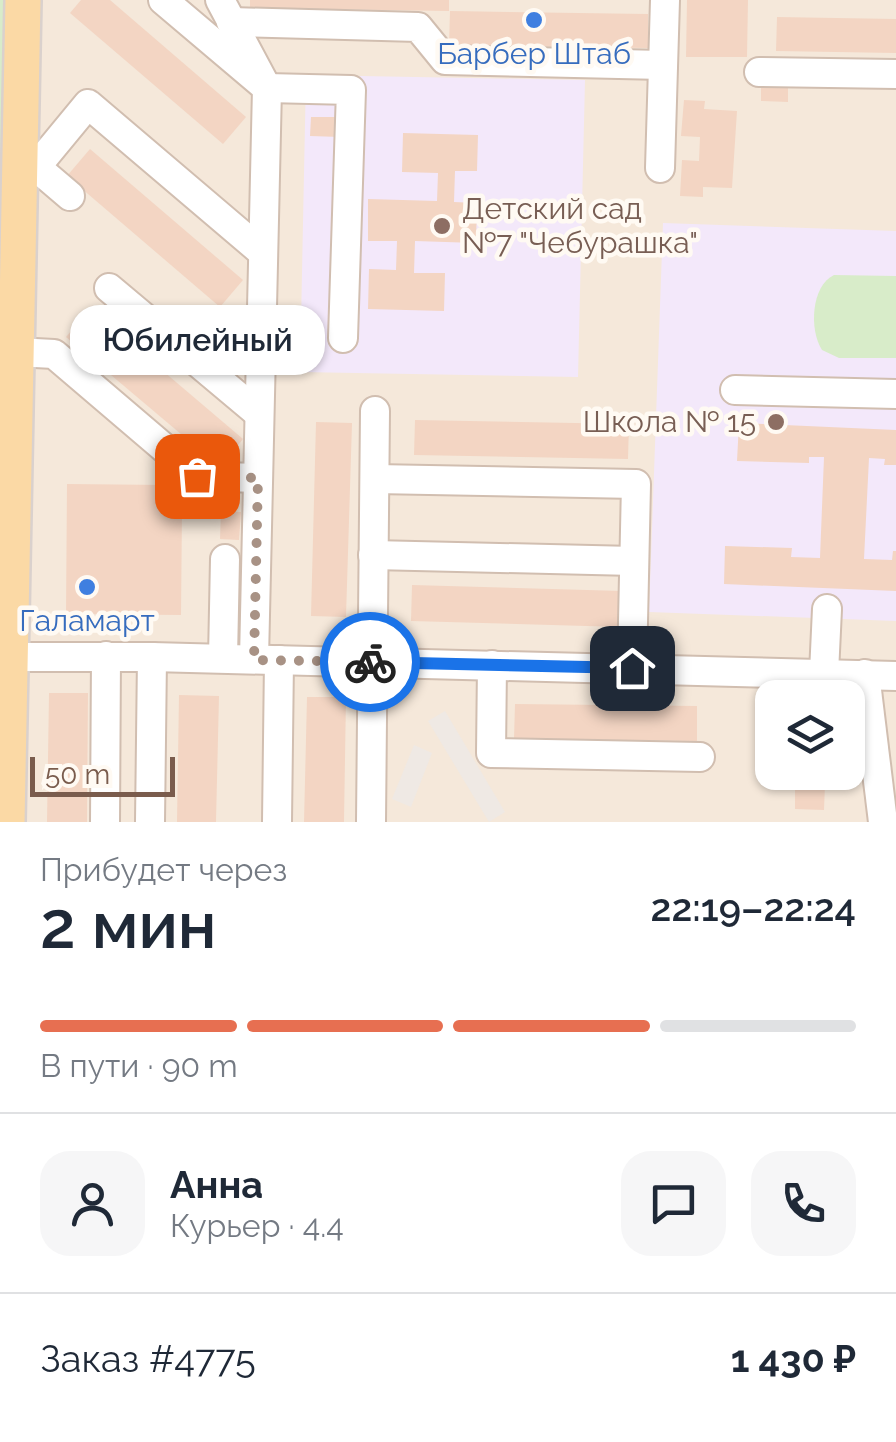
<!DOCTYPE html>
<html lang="ru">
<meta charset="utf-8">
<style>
body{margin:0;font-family:Raleway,sans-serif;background:#f6f6f7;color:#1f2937;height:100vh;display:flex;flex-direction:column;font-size:38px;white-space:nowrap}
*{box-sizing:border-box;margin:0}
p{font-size:32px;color:#747a83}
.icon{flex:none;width:55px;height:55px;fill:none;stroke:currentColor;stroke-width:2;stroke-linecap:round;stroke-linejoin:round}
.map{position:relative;height:822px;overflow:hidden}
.panel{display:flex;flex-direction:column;background:#fff;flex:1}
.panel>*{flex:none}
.buttons{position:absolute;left:755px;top:680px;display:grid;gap:20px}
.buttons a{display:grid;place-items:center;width:110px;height:110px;border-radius:20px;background:#fff;box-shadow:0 2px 8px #0004;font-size:50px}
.scale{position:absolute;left:30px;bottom:25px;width:145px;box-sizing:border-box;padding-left:10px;border:5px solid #7a5c4d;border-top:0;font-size:28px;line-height:35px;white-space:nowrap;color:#7a5c4d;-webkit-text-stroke:8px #fffaf3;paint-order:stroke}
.pin{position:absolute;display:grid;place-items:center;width:85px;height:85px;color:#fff;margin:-42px;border-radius:20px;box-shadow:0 5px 15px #0006}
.courier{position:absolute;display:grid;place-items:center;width:100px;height:100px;margin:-50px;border:8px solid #1a73e8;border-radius:50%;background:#fff;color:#222;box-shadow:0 2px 12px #0007}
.bubble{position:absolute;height:70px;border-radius:30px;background:#fff;box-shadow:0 2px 8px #0004;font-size:32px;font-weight:600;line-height:70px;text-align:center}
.headline em{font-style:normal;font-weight:600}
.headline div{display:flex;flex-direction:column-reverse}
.headline{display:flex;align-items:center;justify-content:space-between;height:170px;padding:0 40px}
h1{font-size:65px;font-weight:600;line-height:75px}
.bar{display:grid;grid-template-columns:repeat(4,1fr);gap:15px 10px;align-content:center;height:120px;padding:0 40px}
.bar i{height:12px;border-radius:8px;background:#e0e1e3}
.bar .active{background:#e76f51}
.bar p{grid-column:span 4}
.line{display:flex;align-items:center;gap:25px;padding:0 40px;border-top:2px solid #e0e1e3}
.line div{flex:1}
.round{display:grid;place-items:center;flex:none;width:105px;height:105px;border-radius:30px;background:#f6f6f7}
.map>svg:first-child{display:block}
</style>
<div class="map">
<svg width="896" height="822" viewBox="0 0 896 822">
<rect width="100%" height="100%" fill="#fdf6ec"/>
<path fill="#f5e8da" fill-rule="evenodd" d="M41,0H896V822H25ZM772,698H848V772H772Z"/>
<g fill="#efe9e4">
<polygon points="445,711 505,812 489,822 428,721"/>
<polygon points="414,745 432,753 411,807 392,799"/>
</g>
<g fill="#f3e8fa">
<polygon points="306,75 585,80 578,377 300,372"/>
<polygon points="663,223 896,231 896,621 649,612"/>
</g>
<g fill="#d8ecc9">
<polygon points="0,0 8,0 0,431"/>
<path d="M834,275L896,276V358H839L822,350C809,330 811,286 834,275Z"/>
</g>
<g fill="#f3d5c3">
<polygon points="81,0 110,0 246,117 223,144 70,13"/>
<polygon points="250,0 449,0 449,11 250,8"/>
<polygon points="687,0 748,0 747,57 686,57"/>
<polygon points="450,11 648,14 648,48 449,45"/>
<polygon points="777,17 896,19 896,53 776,51"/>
<polygon points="761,81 788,82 788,102 761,101"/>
<polygon points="684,100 705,101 704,109 737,111 732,188 703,187 703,197 680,196 682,160 699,161 700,137 681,136"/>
<polygon points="311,117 340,117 340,137 310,136"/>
<polygon points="403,133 478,135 477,171 455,171 454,202 477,203 476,243 415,241 414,273 445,273 444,311 368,309 369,269 396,270 397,241 368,241 368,199 437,201 438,173 402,172"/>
<polygon points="90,149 243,280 220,307 67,176"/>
<polygon points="90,309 243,439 220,467 66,337"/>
<polygon points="415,420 629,424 628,459 414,455"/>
<polygon points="316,422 352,423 346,617 311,616"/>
<polygon points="739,423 896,430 896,465 884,465 885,459 869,458 864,559 892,560 893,551 896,551 896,591 724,584 725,546 792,548 791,557 820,558 824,457 809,457 809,463 737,461"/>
<polygon points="67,484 166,485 166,510 182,510 181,615 66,614"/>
<polygon points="221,511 241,512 239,540 220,539"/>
<polygon points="412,585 622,591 621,627 411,621"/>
<polygon points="49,693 88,693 87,822 47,822"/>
<polygon points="179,695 219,696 216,822 177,822"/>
<polygon points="307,697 346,697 344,822 304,822"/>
<polygon points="515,704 697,706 697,741 514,739"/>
<polygon points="781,772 835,772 835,776 825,784 824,810 795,809 795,783"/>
</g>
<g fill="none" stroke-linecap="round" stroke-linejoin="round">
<defs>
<g id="minor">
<polyline points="163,0 267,88 351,90 343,338"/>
<polyline points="220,0 267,88 254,659"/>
<polyline points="231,22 418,27 445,60 663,65"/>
<polyline points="759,72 896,74"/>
<polyline points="20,166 36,167 88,104 262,252"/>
<polyline points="36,167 70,196"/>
<polyline points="660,168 665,0"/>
<polyline points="109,288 258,413"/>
<polyline points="16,352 54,354 197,476 258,478"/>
<polyline points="735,390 896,394"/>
<polyline points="375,479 636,484 632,668"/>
<polyline points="373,555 634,561"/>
<polyline points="0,657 152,657 896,676"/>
<polyline points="223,658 225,559"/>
<polyline points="492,665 491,753 700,757"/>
<polyline points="824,673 827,609"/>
<polyline points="865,674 883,822"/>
<polyline points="105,822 106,656"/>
<polyline points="150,822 152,657"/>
<polyline points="277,822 279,660"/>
<polyline points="371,822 375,411"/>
</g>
<polyline id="major" points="7,822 23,0"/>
</defs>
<use href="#minor" stroke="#d1beb0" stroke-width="32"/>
<use href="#major" stroke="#dad1cd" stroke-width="40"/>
<use href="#minor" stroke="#fff" stroke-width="28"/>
<use href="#major" stroke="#fbd9a5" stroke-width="35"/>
</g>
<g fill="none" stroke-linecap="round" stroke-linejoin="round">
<polyline stroke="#a89285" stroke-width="10" stroke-dasharray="0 18" points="197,476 258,478 254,660 370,662"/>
<polyline stroke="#1a73e8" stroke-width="12" points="370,662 632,668"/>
</g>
<g fill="#3f7fe0" stroke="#fffaf3" stroke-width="4">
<circle cx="534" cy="20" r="10"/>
<circle cx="87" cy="587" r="10"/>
</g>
<g fill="#8d6e63" stroke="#fffaf3" stroke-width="4">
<circle cx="442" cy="226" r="10"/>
<circle cx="776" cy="422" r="10"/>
</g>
<g text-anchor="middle" stroke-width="9" stroke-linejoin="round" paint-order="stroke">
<g font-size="30" fill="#366cbe" stroke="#fffaf3">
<text x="534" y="64">Барбер Штаб</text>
<text x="87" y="631">Галамарт</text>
</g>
<g font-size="30" fill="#785e54" stroke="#fffaf3" text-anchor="start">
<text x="462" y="219">Детский сад<tspan x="462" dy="34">№7 "Чебурашка"</tspan></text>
<text x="756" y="432" text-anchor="end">Школа № 15</text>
</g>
</g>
</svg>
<div class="buttons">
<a><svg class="icon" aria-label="layers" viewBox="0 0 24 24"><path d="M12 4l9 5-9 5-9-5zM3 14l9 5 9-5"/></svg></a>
</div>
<div class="scale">50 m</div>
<div class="pin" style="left:197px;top:476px;background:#ea580c"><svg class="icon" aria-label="bag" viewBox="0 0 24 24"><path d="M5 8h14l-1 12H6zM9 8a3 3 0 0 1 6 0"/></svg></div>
<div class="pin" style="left:632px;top:668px;background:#1f2937"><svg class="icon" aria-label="home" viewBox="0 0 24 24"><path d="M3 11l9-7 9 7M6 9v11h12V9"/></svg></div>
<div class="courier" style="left:370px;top:662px"><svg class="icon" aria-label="bike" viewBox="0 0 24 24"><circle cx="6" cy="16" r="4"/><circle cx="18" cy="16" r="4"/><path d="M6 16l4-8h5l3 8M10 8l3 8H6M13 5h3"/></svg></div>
<div class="bubble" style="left:70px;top:305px;width:255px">Юбилейный</div>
</div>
<section class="panel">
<div class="headline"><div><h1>2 мин</h1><p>Прибудет через</p></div><em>22:19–22:24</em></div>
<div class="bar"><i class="active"></i><i class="active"></i><i class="active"></i><i></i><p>В пути · 90 m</p></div>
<div class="line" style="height:180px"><a class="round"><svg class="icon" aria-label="person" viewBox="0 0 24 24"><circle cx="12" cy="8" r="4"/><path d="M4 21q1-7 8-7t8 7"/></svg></a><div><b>Анна</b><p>Курьер · 4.4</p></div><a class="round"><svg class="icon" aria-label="chat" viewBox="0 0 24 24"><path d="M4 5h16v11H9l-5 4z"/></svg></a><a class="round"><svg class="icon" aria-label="phone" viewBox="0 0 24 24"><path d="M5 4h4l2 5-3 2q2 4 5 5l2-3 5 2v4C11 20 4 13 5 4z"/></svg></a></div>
<div class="line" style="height:130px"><div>Заказ #4775</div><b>1 430 ₽</b></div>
</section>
